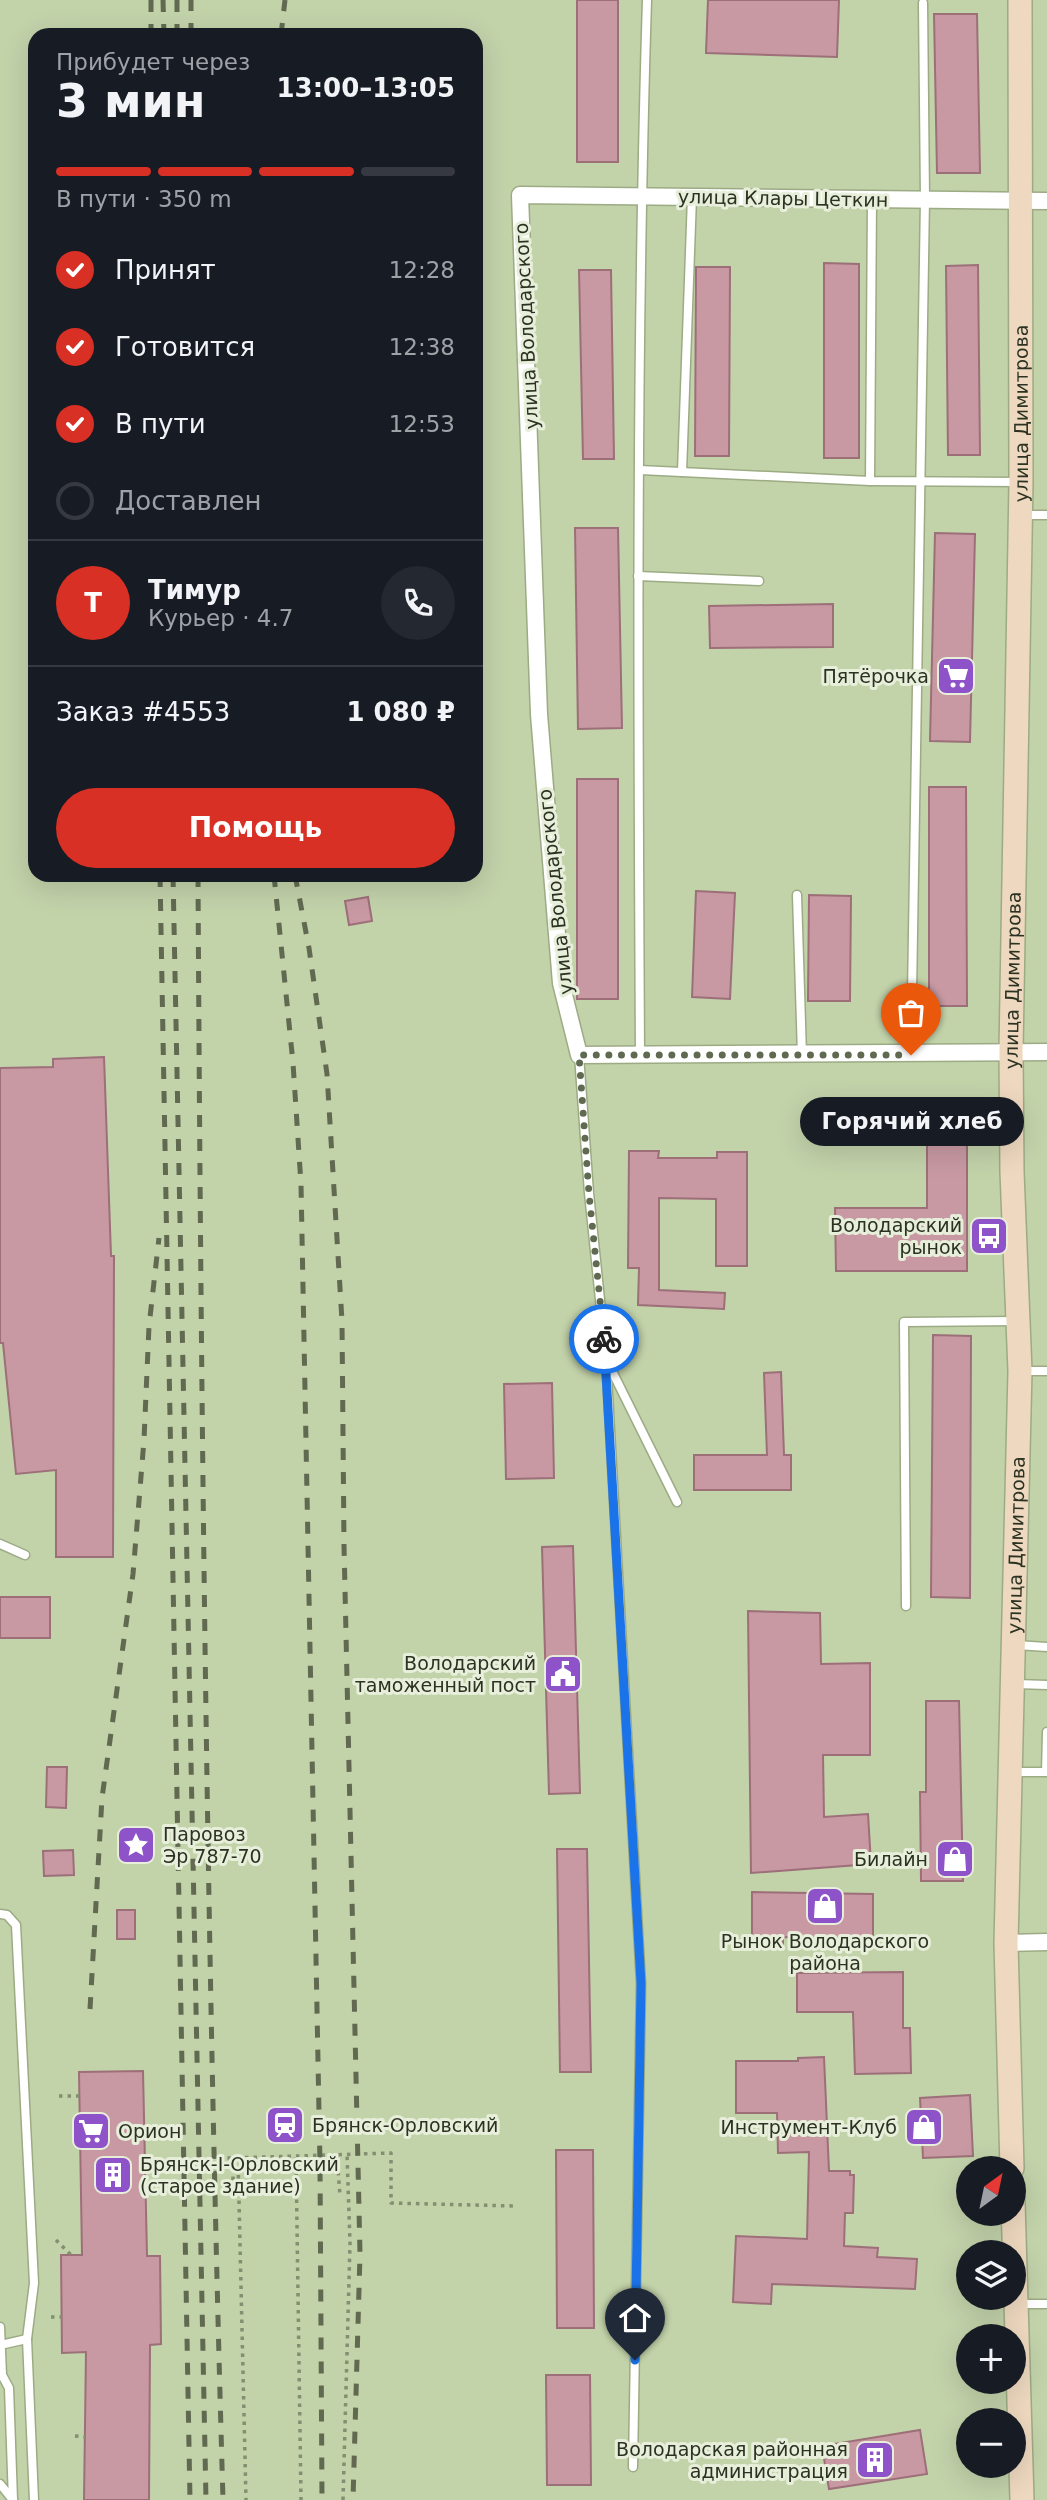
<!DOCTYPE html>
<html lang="ru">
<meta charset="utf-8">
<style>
body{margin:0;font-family:"DejaVu Sans",sans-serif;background:#242831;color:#f1f3f6;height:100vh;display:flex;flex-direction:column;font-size:26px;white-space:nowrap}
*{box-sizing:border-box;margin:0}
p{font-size:23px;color:#9ea1a6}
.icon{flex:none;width:38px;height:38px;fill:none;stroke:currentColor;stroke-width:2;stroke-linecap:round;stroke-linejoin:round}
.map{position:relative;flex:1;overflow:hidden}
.drawer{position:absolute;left:28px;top:28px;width:455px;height:854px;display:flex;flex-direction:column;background:#171b24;border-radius:21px;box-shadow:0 7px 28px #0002}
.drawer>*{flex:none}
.needle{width:46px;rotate:33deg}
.controls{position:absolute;left:956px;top:2156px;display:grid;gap:14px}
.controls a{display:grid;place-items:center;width:70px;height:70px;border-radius:50%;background:#171b24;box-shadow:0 7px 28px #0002;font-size:35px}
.pin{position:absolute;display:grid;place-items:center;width:60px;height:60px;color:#fff;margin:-72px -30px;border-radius:50% 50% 50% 0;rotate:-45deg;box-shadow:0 0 7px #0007}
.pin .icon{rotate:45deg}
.courier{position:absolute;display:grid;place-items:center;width:70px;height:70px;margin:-35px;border:5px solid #1a73e8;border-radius:50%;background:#fff;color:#222;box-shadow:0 2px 9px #0007}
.bubble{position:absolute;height:49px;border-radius:24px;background:#171b24;box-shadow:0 7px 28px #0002;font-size:23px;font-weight:800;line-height:49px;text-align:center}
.headline em{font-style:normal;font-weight:800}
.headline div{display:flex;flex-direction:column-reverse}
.headline{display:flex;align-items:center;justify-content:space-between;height:119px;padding:0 28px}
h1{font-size:46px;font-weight:800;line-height:52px}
.bar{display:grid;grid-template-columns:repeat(4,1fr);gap:10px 7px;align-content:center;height:84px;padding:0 28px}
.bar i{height:9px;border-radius:5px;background:#363941}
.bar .active{background:#d93025}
.bar p{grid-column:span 4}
.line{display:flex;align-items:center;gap:18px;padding:0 28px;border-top:2px solid #363941}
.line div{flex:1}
.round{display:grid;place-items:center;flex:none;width:74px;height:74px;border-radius:37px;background:#242831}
ol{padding:0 28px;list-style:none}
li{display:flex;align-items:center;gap:21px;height:77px}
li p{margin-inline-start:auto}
li .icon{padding:7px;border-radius:50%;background:#d93025;color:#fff;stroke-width:4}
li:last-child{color:#9ea1a6}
li i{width:38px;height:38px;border:4px solid #363941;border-radius:50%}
.primary-button{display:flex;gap:14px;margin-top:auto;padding:14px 28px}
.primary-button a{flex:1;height:80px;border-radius:42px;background:#d93025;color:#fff;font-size:28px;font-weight:800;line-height:80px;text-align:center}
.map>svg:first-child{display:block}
</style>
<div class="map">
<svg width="1047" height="2500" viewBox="0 0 1047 2500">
<rect width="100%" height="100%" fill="#c2d2a9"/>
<g fill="#c899a3" stroke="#9c6f79" stroke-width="2">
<rect x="577" y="0" width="41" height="162"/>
<polygon points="708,0 839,0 837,57 706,53"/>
<polygon points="934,14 977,14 980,173 937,173"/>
<polygon points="824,263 859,264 859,458 824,458"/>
<polygon points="978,265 980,455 948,455 946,266"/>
<polygon points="696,267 730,267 729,456 695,456"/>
<polygon points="579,270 611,270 614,459 583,459"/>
<polygon points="575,528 618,528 622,728 578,729"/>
<polygon points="935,533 975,534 970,742 930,741"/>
<polygon points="833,604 833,647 710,648 709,606"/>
<rect x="577" y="779" width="41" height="220"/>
<polygon points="929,787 966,787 967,1006 929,1006"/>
<polygon points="696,891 735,893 730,999 692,997"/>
<polygon points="809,895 851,896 850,1001 808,1001"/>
<polygon points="368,897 372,921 349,925 345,901"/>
<polygon points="104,1057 111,1256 114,1256 113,1557 56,1557 56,1470 16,1474 3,1343 0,1343 0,1068 53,1067 53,1059"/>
<polygon points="927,1133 967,1133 967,1271 836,1271 835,1208 927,1208"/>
<polygon points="629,1151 659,1151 658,1158 717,1158 717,1152 747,1152 747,1266 716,1266 716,1199 659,1198 659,1290 725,1293 724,1309 638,1305 639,1268 628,1268"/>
<polygon points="933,1335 971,1336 970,1598 931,1597"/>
<polygon points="781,1372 784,1455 791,1455 791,1490 694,1490 694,1455 767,1455 764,1373"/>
<polygon points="552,1383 554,1478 506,1479 504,1384"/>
<polygon points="573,1546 580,1793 549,1794 542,1547"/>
<rect x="0" y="1597" width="50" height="41"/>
<polygon points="748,1611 820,1613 821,1664 870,1663 870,1755 823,1755 824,1817 868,1814 871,1864 751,1873"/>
<polygon points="926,1701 959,1701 963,1881 921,1881 920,1792 926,1792"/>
<polygon points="47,1767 67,1767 66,1808 46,1807"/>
<polygon points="557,1849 587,1849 591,2072 560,2072"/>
<polygon points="73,1850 74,1875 44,1876 43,1851"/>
<polygon points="752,1892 873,1894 873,1939 783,1937 783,1945 752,1945"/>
<rect x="117" y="1910" width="18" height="29"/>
<polygon points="903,1972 903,2028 910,2028 911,2073 855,2074 853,2012 797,2012 797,1973"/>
<polygon points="824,2057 829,2171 850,2171 850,2175 854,2175 853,2213 845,2213 844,2246 878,2248 877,2257 917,2259 915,2289 772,2284 771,2304 733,2302 736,2236 807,2239 809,2152 778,2153 777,2113 736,2113 736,2061 798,2061 798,2058"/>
<polygon points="143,2071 147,2256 160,2256 161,2344 150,2345 149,2500 84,2500 86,2352 62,2353 61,2255 82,2255 79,2072"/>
<polygon points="970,2095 973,2156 923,2158 920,2098"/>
<polygon points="556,2150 593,2150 594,2328 557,2328"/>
<polygon points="546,2375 590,2375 591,2485 547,2485"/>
<polygon points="920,2430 927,2474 829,2489 822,2446"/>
</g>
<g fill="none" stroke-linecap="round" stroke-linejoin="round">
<defs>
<g id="service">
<polyline points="640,470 870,481 1019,482"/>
<polyline points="682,472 692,197"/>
<polyline points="870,481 872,199"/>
<polyline points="1023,515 1047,515"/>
<polyline points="638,576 759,581"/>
<polyline points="797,895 802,1055"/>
<polyline points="579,1055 589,1193 606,1358 641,1983 633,2467"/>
<path d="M640,1055C638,704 636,352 647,0"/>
<polyline points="911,1055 925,199 923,3"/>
<polyline points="608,1363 677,1502"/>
<polyline points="1022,1371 1047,1371"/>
<polyline points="0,1544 25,1555"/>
<polyline points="906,1606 904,1322 1017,1321"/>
<polyline points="1015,1645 1047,1647"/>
<polyline points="1015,1684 1047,1685"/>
<polyline points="1012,1772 1046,1772 1047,1732"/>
<polyline points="0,1914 7,1915 16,1925 34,2283 27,2339 34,2500"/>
<polyline points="1019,2304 1047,2304"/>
<polyline points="0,2327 2,2375 9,2388 13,2500"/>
<polyline points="0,2345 27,2339"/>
<polyline points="0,2484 13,2500"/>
</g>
<g id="minor">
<polyline points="1047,201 520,195 539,714 561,983 579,1055 1047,1052"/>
<polyline points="1006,1943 1047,1942"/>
</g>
<g id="secondary">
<path id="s1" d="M1012,2168L1006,1943L1020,1371L1012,1172L1011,1051L1021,482L1020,0"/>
<polyline points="1013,2203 1022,2500"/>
</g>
</defs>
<use href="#service" stroke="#9cab84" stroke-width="11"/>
<use href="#minor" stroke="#9cab84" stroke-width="19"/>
<use href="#secondary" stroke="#9cab84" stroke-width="26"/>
<g stroke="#838f70" stroke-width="3.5" stroke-dasharray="3.5 5" stroke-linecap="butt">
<polyline points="59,2096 80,2096"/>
<polyline points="337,2155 340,2196"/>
<polyline points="296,2157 301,2500"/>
<polyline points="219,2158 233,2158"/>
<polyline points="238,2158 246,2500"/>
<polyline points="233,2197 233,2158 391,2153 391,2203 515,2206"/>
<polyline points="56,2240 71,2255"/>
<polyline points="51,2317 62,2317"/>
<polyline points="75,2436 85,2437"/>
<polyline points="343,2500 350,2243 347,2154"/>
</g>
<use href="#service" stroke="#fff" stroke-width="8"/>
<use href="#minor" stroke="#fff" stroke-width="16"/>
<use href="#secondary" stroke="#eed8bf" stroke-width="23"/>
<g stroke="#616a51" stroke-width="5" stroke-dasharray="12 12" stroke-linecap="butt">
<polyline points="151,0 151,35"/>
<polyline points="163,0 164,35"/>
<polyline points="177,0 177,35"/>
<polyline points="191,35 191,0"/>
<polyline points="281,35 285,0"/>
<polyline points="160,875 190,2500"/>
<polyline points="173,875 206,2500"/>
<path d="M198,875C201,1417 207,1958 223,2500"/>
<polyline points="274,875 293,1063 301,1184 320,2164 322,2500"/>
<polyline points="295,875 309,948 327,1074 342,1321 344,1545 360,2254 353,2500"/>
<polyline points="90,2009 102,1798 133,1574 144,1440 149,1326 159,1238"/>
</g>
</g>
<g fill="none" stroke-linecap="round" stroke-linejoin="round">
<polyline stroke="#606a51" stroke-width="7" stroke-dasharray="0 12.6" points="604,1339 589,1194 579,1055 911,1055"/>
<polyline stroke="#1a73e8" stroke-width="9" points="604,1339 641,1983 635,2360"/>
</g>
<defs>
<symbol id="supermarket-square" viewBox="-11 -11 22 22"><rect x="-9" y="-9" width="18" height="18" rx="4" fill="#8e52c9" stroke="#e7efdb"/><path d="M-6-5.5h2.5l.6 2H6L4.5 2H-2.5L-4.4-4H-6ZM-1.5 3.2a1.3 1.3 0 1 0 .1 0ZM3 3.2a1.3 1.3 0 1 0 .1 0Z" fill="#fff"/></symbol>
<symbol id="bus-square" viewBox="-11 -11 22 22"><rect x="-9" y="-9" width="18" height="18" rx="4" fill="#8e52c9" stroke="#e7efdb"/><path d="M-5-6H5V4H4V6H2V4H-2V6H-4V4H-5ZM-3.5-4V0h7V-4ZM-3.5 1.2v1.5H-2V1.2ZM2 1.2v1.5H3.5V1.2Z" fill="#fff"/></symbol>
<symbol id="civic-square" viewBox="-11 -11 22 22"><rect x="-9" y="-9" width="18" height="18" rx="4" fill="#8e52c9" stroke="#e7efdb"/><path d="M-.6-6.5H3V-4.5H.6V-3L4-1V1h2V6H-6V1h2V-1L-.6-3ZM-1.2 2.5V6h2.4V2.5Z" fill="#fff"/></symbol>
<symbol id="sight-square" viewBox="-11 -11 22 22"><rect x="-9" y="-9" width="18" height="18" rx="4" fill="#8e52c9" stroke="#e7efdb"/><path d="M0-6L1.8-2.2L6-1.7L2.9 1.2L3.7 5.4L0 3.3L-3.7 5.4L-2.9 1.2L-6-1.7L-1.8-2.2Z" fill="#fff"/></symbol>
<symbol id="shop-square" viewBox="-11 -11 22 22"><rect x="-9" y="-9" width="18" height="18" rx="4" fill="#8e52c9" stroke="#e7efdb"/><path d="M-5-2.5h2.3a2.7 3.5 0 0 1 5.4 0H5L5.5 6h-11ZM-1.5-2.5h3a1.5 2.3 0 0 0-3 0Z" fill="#fff"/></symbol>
<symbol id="station-square" viewBox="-11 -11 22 22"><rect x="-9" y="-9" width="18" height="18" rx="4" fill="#8e52c9" stroke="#e7efdb"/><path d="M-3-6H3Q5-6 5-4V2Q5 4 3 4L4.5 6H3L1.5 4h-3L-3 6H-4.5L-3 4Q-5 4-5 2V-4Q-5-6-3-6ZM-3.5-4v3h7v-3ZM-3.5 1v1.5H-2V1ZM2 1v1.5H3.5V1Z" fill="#fff"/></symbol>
<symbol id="building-square" viewBox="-11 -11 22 22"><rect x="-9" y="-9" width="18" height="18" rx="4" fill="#8e52c9" stroke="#e7efdb"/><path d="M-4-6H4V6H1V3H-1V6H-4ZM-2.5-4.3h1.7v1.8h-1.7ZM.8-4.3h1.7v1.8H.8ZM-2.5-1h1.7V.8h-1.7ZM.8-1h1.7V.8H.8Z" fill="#fff"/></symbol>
</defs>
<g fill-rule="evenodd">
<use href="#supermarket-square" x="934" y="654" width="44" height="44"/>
<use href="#bus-square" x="967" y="1214" width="44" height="44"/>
<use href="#civic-square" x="541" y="1652" width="44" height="44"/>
<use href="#sight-square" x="114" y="1823" width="44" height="44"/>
<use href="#shop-square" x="933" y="1837" width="44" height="44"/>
<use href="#shop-square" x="803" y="1884" width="44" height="44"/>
<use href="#station-square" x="263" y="2103" width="44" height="44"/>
<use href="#shop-square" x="902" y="2105" width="44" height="44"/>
<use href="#supermarket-square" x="69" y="2109" width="44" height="44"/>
<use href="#building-square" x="91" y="2153" width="44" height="44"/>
<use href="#building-square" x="853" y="2438" width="44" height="44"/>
</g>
<g text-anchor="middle" stroke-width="6" stroke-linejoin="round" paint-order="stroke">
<g font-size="19" fill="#2c3222" stroke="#e7efdb">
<text transform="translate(783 198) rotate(1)" y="7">улица Клары Цеткин</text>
<text transform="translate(526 326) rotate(-93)" y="7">улица Володарского</text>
<text dy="7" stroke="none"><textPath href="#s1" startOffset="1755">улица Димитрова</textPath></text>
<text transform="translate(555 892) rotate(-96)" y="7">улица Володарского</text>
<text dy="7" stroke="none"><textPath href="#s1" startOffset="1188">улица Димитрова</textPath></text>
<text dy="7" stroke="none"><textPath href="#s1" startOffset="623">улица Димитрова</textPath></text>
</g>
<g font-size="19" fill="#2c3222" stroke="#e7efdb" text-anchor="end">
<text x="929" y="683">Пятёрочка</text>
<text x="962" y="1232">Володарский<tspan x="962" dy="22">рынок</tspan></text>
<text x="536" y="1670">Володарский<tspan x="536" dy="22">таможенный пост</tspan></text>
<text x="163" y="1841" text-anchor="start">Паровоз<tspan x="163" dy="22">Эр 787-70</tspan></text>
<text x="928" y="1866">Билайн</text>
<text x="825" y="1948" text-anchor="middle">Рынок Володарского<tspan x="825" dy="22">района</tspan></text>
<text x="312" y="2132" text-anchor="start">Брянск-Орловский</text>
<text x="897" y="2134">Инструмент-Клуб</text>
<text x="118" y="2138" text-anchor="start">Орион</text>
<text x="140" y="2171" text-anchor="start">Брянск-I-Орловский<tspan x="140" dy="22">(старое здание)</tspan></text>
<text x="848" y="2456">Володарская районная<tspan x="848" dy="22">администрация</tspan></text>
</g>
</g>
</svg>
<div class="controls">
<a><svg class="needle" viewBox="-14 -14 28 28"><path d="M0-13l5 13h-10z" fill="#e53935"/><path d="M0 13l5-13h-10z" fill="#9ea1a6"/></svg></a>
<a><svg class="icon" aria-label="layers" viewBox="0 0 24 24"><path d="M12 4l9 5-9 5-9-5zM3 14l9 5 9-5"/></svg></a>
<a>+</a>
<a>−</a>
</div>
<div class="pin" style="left:911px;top:1055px;background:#ea580c"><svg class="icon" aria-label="bag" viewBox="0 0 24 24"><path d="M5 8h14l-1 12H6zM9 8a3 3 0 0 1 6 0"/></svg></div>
<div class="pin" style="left:635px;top:2360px;background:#1f2937"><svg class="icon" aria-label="home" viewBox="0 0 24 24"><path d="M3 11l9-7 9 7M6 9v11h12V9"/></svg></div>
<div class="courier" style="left:604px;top:1339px"><svg class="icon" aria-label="bike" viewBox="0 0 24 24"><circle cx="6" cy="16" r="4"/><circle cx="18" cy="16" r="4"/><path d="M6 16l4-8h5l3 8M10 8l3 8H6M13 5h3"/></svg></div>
<div class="bubble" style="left:800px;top:1097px;width:224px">Горячий хлеб</div>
<section class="drawer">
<div class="headline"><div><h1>3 мин</h1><p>Прибудет через</p></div><em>13:00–13:05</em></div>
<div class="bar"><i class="active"></i><i class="active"></i><i class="active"></i><i></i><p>В пути · 350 m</p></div>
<ol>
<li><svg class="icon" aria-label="check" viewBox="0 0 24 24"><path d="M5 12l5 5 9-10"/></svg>Принят<p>12:28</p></li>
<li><svg class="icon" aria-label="check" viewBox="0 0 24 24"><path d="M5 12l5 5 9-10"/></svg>Готовится<p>12:38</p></li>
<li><svg class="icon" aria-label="check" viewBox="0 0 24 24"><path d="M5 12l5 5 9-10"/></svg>В пути<p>12:53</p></li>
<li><i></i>Доставлен</li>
</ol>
<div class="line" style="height:126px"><b class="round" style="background:#d93025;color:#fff">Т</b><div><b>Тимур</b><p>Курьер · 4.7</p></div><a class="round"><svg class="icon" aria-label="phone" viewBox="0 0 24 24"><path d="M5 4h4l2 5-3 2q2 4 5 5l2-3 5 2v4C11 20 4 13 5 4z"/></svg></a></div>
<div class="line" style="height:91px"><div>Заказ #4553</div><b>1 080 ₽</b></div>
<div class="primary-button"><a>Помощь</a></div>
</section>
</div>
